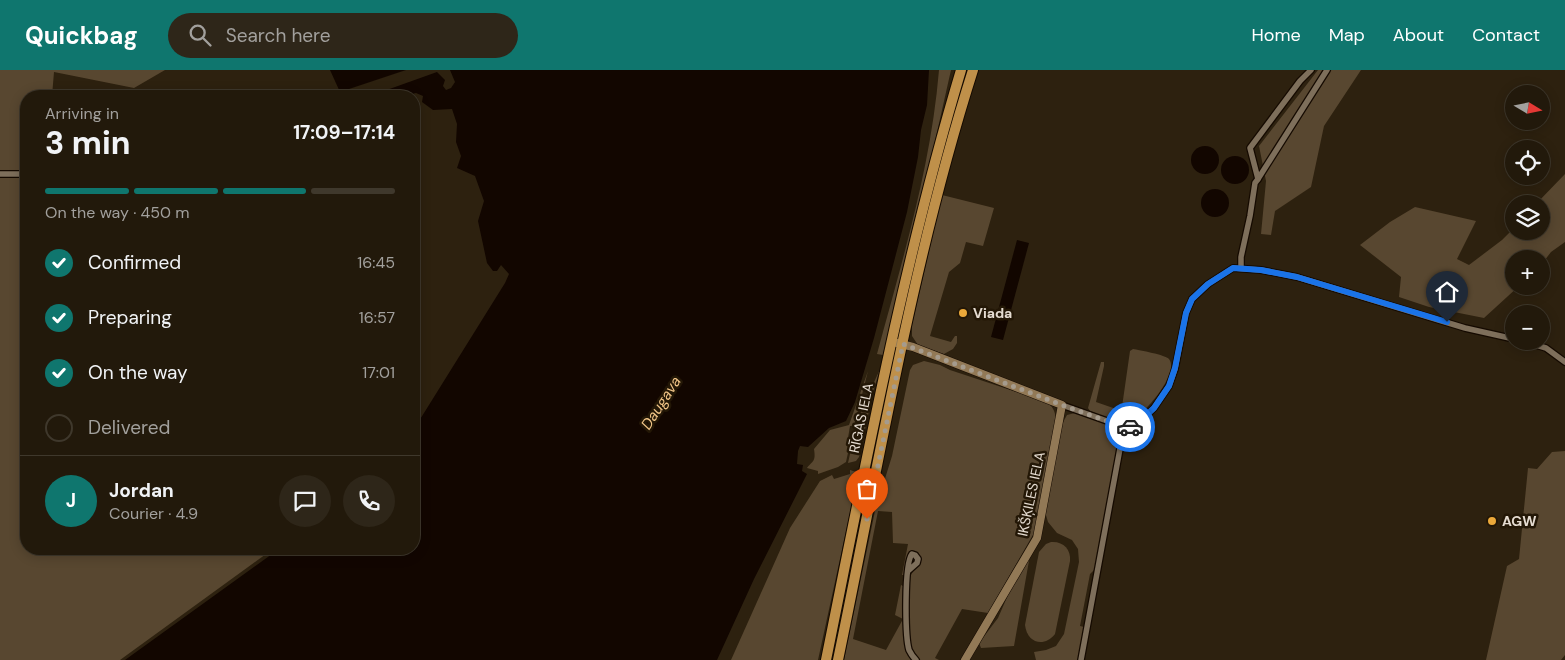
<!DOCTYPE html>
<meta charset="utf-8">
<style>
body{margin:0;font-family:"DM Sans",sans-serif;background:#2e2619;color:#f1f3f6;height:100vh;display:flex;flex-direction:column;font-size:19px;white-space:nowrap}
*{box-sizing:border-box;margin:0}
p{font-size:16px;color:#a2a09d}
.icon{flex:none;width:28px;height:28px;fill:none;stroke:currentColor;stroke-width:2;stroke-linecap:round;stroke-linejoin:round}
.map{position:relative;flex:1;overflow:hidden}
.panel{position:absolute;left:20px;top:20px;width:400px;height:465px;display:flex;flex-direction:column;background:#22190b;border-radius:20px;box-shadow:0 2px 12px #0003,0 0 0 1px #3f382c}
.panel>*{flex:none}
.needle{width:32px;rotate:100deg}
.fabs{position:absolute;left:1505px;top:15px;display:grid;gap:10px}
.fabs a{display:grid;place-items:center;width:45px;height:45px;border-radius:50%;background:#22190b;box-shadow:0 2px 12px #0003,0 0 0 1px #3f382c;font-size:25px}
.pin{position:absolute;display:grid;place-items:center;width:42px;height:42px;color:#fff;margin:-51px -21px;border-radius:50% 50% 50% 0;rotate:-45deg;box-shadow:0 0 5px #0007}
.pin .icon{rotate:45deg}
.courier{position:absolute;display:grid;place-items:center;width:50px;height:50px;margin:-25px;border:4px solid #1a73e8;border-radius:50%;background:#fff;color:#222;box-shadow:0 1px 6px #0007}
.summary em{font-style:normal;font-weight:700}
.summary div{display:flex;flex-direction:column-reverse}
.summary{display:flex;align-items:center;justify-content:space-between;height:85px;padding:0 25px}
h1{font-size:32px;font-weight:700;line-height:38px}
.bar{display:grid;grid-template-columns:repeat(4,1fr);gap:8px 5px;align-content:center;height:60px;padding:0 25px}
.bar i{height:6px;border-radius:4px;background:#3f382c}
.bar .selected{background:#0f766e}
.bar p{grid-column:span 4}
.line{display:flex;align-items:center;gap:12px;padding:0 25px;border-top:1px solid #3f382c}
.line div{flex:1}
.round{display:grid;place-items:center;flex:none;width:52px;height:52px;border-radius:26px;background:#2e2619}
ol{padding:0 25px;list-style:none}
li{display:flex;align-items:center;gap:15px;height:55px}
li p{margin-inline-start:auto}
li .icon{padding:5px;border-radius:50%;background:#0f766e;color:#fff;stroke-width:4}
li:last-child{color:#a2a09d}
li i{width:28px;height:28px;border:2px solid #3f382c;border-radius:50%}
header{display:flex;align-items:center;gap:30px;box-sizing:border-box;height:70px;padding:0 25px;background:#0f766e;color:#fff}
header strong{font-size:24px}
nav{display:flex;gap:28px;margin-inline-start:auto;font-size:18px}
.search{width:350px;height:45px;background:#2e2619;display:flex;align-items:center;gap:12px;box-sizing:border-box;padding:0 18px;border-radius:28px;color:#a2a09d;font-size:19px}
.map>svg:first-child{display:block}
</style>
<header>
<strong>Quickbag</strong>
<div class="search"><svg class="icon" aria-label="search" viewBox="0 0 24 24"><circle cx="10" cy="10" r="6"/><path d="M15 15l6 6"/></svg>Search here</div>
<nav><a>Home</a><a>Map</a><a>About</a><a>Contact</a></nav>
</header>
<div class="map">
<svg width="1565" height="590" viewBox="0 0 1565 590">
<rect width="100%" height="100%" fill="#2d210f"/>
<g fill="#584730">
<polygon points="0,0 165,0 134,18 54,2 52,26 26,26 26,100 22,105 26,108 26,479 273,479 120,590 0,590"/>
<path d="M939,0H951L933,80L909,174L883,285L877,284C902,191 931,97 939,0Z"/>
<polygon points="1318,0 1361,0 1324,56 1311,117 1275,141 1271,165 1261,164 1266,111 1259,76"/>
<polygon points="1565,104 1565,172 1551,182 1541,195 1541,189 1514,189 1514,216 1519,216 1484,248 1429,237 1399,227 1401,207 1360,175 1390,152 1415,137 1476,151 1457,189 1469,195 1502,170 1514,158 1514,161 1541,161 1541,134 1536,134"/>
<polygon points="942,125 994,138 983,176 966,172 960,193 949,202 930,266 951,272 955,266 957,266 957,273 953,279 944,284 918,275 912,266 912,255"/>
<path d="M1133,279C1139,280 1166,285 1169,289C1180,303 1144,346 1130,350C1117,355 1101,345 1090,341L1088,338L1101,292H1104V296L1096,332L1119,340L1122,337L1130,281Z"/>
<path d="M924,291L940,295L950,300L1047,332C1053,337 1055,341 1056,349L1034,463L988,543L962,539L935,588L939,590H919L911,580L910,571C909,557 905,518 910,507C914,497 924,494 918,482L909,481L905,505H902L908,474L893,473L892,442L878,441L853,569L886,580L903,549L895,545L901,515L903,516C903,524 905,532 905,540C907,557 902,576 914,590H844L875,441L892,386L910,300L913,295Z"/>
<polygon points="880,299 873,322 859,387 856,391 848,393 858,348"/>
<path d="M868,301L854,356H850L848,368L851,369L846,392L838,397L818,404V401L807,398C813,390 816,392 814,379L830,360L849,355Z"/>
<polygon points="1075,343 1115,357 1121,363 1096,498 1090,504 1080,556 1084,557 1078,590 1036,590 1034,582 1046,580 1056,576 1064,564 1079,492 1078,479 1072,470 1057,463 1048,452 1045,442 1062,354 1067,345"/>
<polygon points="1565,381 1565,585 1561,590 1486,590 1507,496 1519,489 1528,398 1537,399 1552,382"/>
<polygon points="850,400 856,402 858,406 818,590 731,590 790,458 820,411 832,405 834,409 850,404"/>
<path d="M1051,472C1063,471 1071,479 1070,491L1055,564C1044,578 1027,573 1025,555L1039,482L1046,474Z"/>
<polygon points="1030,485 1014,576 981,578 979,573 998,548 1008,525"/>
</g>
<g fill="#120600">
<polygon points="330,0 406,0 340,22"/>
<polygon points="450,0 929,0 927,35 921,60 918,87 907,142 874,268 855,332 846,351 829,358 808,377 800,376 798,381 797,394 803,395 802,401 807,404 754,509 717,590 125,590 279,479 414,479 414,357 419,351 505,213 509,204 501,195 497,201 493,201 487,193 478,151 484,131 475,106 457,98 461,86 456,72 457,54 452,39 433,40 422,32 423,26 416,23 403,26 370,26 437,2 445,10 443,16 446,20 451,18 455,12"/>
<circle cx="1205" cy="90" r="14"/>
<circle cx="1235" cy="100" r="14"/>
<circle cx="1215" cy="133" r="14"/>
<polygon points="1017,170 1029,173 1003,270 991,267"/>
</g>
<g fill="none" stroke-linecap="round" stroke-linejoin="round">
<defs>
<g id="street">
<polyline points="0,104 26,104"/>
<polyline points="1258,109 1327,0"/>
<polyline points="1241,197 1241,187 1250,146 1255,113 1258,109 1250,78 1300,11 1311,0"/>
<polyline points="1523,271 1546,278 1565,292"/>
<polyline points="1062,335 1124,357 1137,354 1154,338 1169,316 1175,299 1186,243 1192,229 1208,214 1233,198 1261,200 1297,207 1465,258 1514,269"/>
<path d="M908,501L917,493L918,489L915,485L912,484C904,494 905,566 909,580C911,584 913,587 916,590"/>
<polyline points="1081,590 1124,357"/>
</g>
<polyline id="secondary" points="897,273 913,277 1062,335 1037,468 965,590"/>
<g id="highway">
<path d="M826,590C866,392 903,194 961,0"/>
<path d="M838,590C879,393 912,192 973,0"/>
</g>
</defs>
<use href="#street" stroke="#150a00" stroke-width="8"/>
<use href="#secondary" stroke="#150a00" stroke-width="9"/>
<use href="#highway" stroke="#150a00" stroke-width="12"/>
<use href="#street" stroke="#7e6f5b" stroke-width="5.5"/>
<use href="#secondary" stroke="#927956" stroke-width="8"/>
<use href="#highway" stroke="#bf904a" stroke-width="10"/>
</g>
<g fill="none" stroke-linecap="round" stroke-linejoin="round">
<polyline stroke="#a59b8d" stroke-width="5" stroke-dasharray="0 9" points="867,449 903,274 1062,335 1124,357 1130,357"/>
<polyline stroke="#1a73e8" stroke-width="6" points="1130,357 1137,354 1154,338 1169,316 1175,298 1186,243 1192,229 1208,214 1233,198 1261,200 1297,207 1447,252"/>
</g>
<g fill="#eca93a" stroke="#231706" stroke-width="2">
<circle cx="963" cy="243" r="5"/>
<circle cx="1492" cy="451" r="5"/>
</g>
<g text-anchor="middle" stroke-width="5" stroke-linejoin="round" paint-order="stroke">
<g font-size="14" font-weight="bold" fill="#e5dcd1" stroke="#231706" text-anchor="start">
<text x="973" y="248">Viada</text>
<text x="1502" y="456">AGW</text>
</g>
<g font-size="14" fill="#e5dcd1" stroke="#231706">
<text transform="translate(861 348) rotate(-78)" y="5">RĪGAS IELA</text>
<text transform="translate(1031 424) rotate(-78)" y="5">IKŠĶILES IELA</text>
</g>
<g font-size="15" font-style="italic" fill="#f0c487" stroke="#231706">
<text transform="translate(661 333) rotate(-57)" y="5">Daugava</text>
</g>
</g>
</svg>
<div class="fabs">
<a><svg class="needle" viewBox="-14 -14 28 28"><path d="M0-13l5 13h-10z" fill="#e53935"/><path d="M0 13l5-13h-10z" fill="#a2a09d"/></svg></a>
<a><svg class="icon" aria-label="locate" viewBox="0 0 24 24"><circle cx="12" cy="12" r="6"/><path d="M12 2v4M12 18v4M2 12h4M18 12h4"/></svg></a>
<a><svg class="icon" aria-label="layers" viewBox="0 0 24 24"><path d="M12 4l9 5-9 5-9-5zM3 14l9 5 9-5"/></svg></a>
<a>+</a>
<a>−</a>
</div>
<div class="pin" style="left:867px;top:449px;background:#ea580c"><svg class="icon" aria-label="bag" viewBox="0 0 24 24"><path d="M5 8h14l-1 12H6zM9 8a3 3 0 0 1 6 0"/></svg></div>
<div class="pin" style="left:1447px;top:252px;background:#1f2937"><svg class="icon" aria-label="home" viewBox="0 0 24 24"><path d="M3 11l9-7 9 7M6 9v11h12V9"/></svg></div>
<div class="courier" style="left:1130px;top:357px"><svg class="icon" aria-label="car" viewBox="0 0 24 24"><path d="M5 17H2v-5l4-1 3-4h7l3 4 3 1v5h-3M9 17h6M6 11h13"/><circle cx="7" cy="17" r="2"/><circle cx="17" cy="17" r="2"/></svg></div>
<section class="panel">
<div class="summary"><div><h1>3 min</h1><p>Arriving in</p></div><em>17:09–17:14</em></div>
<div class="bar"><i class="selected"></i><i class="selected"></i><i class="selected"></i><i></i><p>On the way · 450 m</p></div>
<ol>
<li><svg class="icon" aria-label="check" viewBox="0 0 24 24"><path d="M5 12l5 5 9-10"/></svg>Confirmed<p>16:45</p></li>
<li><svg class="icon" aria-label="check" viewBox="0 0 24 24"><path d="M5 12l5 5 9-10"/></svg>Preparing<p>16:57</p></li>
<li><svg class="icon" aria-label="check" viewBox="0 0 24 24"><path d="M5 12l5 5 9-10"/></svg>On the way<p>17:01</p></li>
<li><i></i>Delivered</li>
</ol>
<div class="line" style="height:90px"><b class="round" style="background:#0f766e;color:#fff">J</b><div><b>Jordan</b><p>Courier · 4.9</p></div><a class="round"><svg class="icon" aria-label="chat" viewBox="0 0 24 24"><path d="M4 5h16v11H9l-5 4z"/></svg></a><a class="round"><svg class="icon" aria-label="phone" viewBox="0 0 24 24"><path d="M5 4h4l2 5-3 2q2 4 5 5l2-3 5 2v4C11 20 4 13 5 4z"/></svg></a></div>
</section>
</div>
